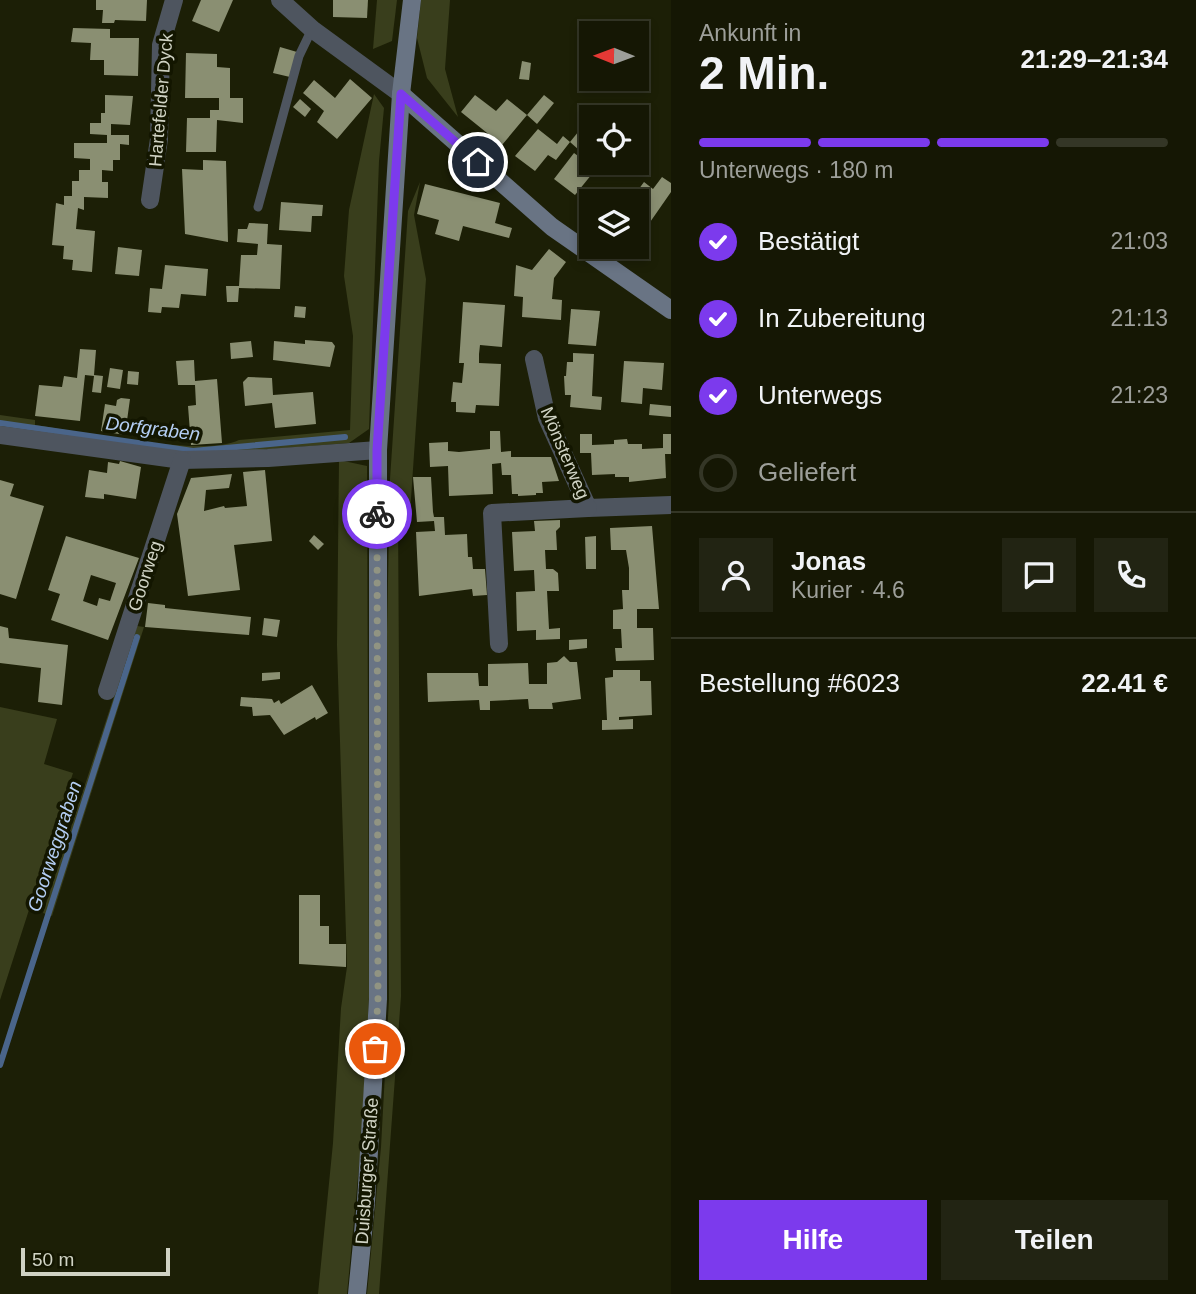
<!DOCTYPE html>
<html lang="de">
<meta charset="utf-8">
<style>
body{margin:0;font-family:Arial,sans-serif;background:#222413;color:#f1f3f6;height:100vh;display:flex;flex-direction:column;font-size:26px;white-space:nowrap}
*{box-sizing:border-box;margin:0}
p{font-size:23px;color:#9d9f9a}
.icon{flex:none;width:38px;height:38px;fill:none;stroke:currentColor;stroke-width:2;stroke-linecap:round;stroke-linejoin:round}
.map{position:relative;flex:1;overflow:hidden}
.side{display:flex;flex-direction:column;background:#151704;width:525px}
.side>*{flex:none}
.needle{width:46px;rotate:271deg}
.tools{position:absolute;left:579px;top:21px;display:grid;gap:14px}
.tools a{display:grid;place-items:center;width:70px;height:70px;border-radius:0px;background:#151704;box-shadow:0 4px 10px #0003,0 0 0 2px #343626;font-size:35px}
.scale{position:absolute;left:21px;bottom:18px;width:149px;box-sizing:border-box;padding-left:7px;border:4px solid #d0d3c4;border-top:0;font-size:19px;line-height:24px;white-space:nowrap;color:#d0d3c4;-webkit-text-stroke:5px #131600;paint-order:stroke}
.pin{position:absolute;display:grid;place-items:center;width:60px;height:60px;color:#fff;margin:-30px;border:4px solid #fff;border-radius:50%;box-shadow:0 2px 7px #0007}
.courier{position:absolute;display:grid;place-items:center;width:70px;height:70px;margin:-35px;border:5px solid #7c3aed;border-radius:50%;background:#fff;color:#222;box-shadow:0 2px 9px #0007}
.summary em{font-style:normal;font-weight:700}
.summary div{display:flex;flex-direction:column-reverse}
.summary{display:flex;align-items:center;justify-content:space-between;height:119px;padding:0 28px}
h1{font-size:46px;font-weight:700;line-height:52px}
.bar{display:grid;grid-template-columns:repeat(4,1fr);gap:10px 7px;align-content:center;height:84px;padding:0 28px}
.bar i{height:9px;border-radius:5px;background:#343626}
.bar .selected{background:#7c3aed}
.bar p{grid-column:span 4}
.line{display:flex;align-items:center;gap:18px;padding:0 28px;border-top:2px solid #343626}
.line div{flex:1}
.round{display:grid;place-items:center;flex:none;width:74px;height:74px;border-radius:0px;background:#222413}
ol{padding:0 28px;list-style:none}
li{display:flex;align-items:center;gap:21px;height:77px}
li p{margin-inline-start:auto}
li .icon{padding:7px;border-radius:50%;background:#7c3aed;color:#fff;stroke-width:4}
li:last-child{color:#9d9f9a}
li i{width:38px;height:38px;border:4px solid #343626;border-radius:50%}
.action{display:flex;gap:14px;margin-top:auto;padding:14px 28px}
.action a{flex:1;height:80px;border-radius:0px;background:#7c3aed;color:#fff;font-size:28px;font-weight:700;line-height:80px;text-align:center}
.action a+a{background:#222413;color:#f1f3f6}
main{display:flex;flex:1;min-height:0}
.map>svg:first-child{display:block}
</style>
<main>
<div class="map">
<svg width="671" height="1294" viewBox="0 0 671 1294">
<rect width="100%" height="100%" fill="#1c1f06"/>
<g fill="#393e1c">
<polygon points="377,0 397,0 392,41 373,49"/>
<polygon points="421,0 450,0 445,69 458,117 427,78 417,38"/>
<path d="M374,94L384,108L379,161L369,429L349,443L195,455L0,427V415L35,420V425C80,431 203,458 239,440L350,430L353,336L344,276L349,210Z"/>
<polygon points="420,182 414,215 426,279 410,513 398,514 401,996 379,1294 367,1294 381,1147 389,999 387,632 390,479 408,211"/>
<polygon points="339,460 367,466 369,997 361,1145 347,1294 318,1294 333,1143 341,1008 347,967 337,645"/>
<polygon points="137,626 144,627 52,916 43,913"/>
<polygon points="0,707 57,719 44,764 73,773 0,1000"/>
</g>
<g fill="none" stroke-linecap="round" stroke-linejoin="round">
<g stroke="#4a658a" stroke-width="6">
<polyline points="0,423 193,451 345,437"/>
<polyline points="0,1065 137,637"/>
</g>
</g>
<g fill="#8a8f72" fill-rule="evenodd">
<polygon points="96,0 147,0 146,21 115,20 114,23 102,23 103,10 96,10"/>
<polygon points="201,0 233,0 219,32 192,21"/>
<polygon points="333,0 368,0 367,18 333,17"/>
<polygon points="73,28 110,29 110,38 139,38 138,76 104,75 104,60 90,60 91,43 71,42"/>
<polygon points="280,47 297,52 290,77 273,73"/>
<polygon points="186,53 217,54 217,67 230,68 230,98 243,98 243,123 217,120 216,152 186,152 187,118 210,118 210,110 219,110 219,98 185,98"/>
<polygon points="522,61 531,63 529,80 519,79"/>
<polygon points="350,79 372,98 337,139 317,122 324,111 303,93 314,80 335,98"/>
<polygon points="105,95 133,96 130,125 111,124 111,135 129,135 129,145 120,144 120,160 113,160 113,171 102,170 102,182 108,182 108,198 84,197 84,210 78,208 76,229 95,231 92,272 72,270 73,260 63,259 64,246 52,245 56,203 64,205 64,196 72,196 72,181 79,181 79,170 90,170 90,159 74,158 74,143 107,143 107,135 90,134 90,123 101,123 101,113 105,113"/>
<polygon points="475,95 496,111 507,99 527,115 502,145 461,112"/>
<polygon points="544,95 554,103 537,124 527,115"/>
<polygon points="300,99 311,109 305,117 293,107"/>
<polygon points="583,126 592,134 579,150 570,142 556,160 548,155 535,171 515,156 538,129 557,144 563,136 570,142"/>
<polygon points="574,153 596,169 575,195 554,179"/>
<polygon points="203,160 226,161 228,242 185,234 182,169 203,170"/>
<polygon points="662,177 671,183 671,192 639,238 637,201 630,201 644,182 653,189"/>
<polygon points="425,184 500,203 495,223 512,228 509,238 463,226 459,241 435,234 439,220 417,214"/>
<polygon points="281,202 323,205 322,216 312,216 311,232 279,230"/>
<polygon points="249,223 268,224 267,244 282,245 280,289 239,288 238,302 227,302 226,286 239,286 241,255 257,255 258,244 237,242 238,229 247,229"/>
<polygon points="118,247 142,250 139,276 115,274"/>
<polygon points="549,249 566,262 554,278 552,299 562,300 561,320 522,317 523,297 514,296 516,265 532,270"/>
<polygon points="165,265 208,269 206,296 181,294 179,308 162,307 161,313 148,312 150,288 162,289"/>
<polygon points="463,302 505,305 502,347 480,345 479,354 479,363 501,364 499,406 476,405 475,413 456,412 456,402 451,402 453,382 462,383 464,363 459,363"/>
<polygon points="295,306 306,307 305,318 294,317"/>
<polygon points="571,309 600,311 596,346 568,344"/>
<polygon points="305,340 332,342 335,346 330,367 273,360 274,341 305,344"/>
<polygon points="251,341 253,357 231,359 230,343"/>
<polygon points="80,349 96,350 94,375 103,376 101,393 92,392 94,376 85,375 80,421 35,416 39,385 62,387 64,376 77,378"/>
<polygon points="573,353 594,354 592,396 602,397 601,410 570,407 571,395 565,395 564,376 566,376 567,362 573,362"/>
<polygon points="194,360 195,381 217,379 222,443 191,445 188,406 196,405 195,385 178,385 176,361"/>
<polygon points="624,361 664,363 662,390 643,388 642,404 621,402"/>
<polygon points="110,368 123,370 120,389 107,387"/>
<polygon points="128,371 139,372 138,385 127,384"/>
<polygon points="248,377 272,378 273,395 313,392 316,424 275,428 272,403 245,406 243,382"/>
<polygon points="121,398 130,399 125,435 101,431 105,404 116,406 117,400"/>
<polygon points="650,404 671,406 671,417 649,415"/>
<polygon points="490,431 500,431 501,452 511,451 511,457 551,457 559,481 542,482 543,493 536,493 536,495 518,496 518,494 512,494 511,475 502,475 501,463 492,464 493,494 449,496 448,466 430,467 429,443 448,442 448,451 459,452 490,449"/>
<polygon points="580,434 592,434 592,445 614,444 614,440 627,439 628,444 642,444 642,449 663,448 663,434 671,434 671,454 665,454 666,478 629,482 629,477 615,477 615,474 592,475 591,453 580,453"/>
<polygon points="120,461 141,467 136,499 104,494 104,499 85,497 89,470 107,473 108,462 119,464"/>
<polygon points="265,470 272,541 234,545 240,590 188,596 177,514 191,478 232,474 229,488 206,490 204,511 224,506 225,508 247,506 243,472"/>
<polygon points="413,477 431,477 433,512 434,517 444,517 445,535 467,534 468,557 472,557 473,569 485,569 487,595 473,596 472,589 419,596 416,532 435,531 434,521 417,522"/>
<polygon points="0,480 14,484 10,496 44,506 16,599 0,594"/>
<polygon points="560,520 560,527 556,531 557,550 545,550 546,569 553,569 558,573 559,591 547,591 549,629 560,628 560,639 536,640 536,630 517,631 516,592 535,591 534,570 514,571 512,532 535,531 534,521"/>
<polygon points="652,526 659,609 637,609 637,628 653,628 654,660 616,661 615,648 622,648 621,629 613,629 613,610 623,609 622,590 629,590 629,568 626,550 611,550 610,528"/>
<polygon points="314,535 324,544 318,550 309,541"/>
<path d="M66,536L139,558L108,640L51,620L60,594L48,590ZM91,575L116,583L110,601L99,598L97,606L83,601Z"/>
<polygon points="596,536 596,569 586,569 585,537"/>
<polygon points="148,603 165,605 165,608 251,617 249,635 145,627"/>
<polygon points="264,618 280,620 277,637 262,635"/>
<polygon points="0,626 8,628 9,638 68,645 62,705 38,702 41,668 0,663"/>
<polygon points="587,639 587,648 569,650 569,640"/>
<polygon points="564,656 570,662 577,662 581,699 552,703 553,709 529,709 528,699 490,701 490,710 480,710 479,700 428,702 427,673 478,673 479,686 488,686 488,664 528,663 529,684 547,684 547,663 557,662"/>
<polygon points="613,670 640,670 640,681 651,681 652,715 619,717 619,720 633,719 633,729 602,730 602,720 607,720 605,678 613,677"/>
<polygon points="280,672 280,679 262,681 262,673"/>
<polygon points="312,685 328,713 316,720 315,717 284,735 270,715 253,716 252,707 240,706 241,697 272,699 274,703 279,700 281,704"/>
<polygon points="299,895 320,895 320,926 329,926 329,944 346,944 346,967 299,964"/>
</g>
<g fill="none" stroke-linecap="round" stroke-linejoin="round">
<polyline stroke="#4e555f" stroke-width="9" points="258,207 299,56 312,29"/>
<g stroke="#4e555f" stroke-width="18">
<polyline points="280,0 312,29 401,94"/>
<polyline points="150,200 159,139 161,45 174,0"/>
<polyline points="534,359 547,418 588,508 671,505"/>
<polyline points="0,435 182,460 268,458 378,450"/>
<polyline points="499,644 492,513 588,508"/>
<polyline points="107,691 182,460"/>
</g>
<g stroke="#697484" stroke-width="18">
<polyline points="401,94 552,227 671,310"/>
<polyline points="357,1294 366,1202 378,999 378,450 401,94 412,0"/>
</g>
</g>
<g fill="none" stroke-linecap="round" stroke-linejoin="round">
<polyline stroke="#919482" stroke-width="7" stroke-dasharray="0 12.6" points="375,1049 378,999 377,514"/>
<polyline stroke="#7c3aed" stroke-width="9" points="377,514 377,450 401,94 478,162"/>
</g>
<g text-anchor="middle" stroke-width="7" stroke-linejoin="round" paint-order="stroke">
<g font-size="18" fill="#d0d3c4" stroke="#131600">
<text transform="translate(161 100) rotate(-85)" y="6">Hartefelder Dyck</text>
<text transform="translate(565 453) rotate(67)" y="6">Mönsterweg</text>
<text transform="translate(145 576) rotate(-72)" y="6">Goorweg</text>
<text transform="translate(367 1171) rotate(-86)" y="6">Duisburger Straße</text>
</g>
<g font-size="19" font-style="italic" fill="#b4cef3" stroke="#131600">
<text transform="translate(153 428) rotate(7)" y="7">Dorfgraben</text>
<text transform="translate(54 846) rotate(-72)" y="7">Goorweggraben</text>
</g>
</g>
</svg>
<div class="tools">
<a><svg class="needle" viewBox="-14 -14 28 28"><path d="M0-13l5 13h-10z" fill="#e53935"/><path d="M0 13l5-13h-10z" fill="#9d9f9a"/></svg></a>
<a><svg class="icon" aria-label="locate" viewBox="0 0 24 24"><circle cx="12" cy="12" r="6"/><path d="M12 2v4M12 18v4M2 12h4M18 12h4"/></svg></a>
<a><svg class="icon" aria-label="layers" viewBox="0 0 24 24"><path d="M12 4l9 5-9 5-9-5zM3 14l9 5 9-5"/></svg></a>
</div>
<div class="scale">50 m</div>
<div class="pin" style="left:375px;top:1049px;background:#ea580c"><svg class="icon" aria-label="bag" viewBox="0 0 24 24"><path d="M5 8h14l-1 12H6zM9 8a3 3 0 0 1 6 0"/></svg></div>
<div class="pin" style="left:478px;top:162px;background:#1f2937"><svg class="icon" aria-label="home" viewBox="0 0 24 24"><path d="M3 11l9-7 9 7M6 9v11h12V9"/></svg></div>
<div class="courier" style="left:377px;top:514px"><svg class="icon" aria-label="bike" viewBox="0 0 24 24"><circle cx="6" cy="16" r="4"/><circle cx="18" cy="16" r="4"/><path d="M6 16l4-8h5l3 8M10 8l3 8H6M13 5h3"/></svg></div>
</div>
<section class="side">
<div class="summary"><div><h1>2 Min.</h1><p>Ankunft in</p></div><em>21:29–21:34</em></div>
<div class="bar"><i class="selected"></i><i class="selected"></i><i class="selected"></i><i></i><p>Unterwegs · 180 m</p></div>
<ol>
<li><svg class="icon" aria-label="check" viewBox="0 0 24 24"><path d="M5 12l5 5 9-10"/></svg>Bestätigt<p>21:03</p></li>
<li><svg class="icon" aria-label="check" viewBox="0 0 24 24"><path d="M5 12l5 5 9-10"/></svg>In Zubereitung<p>21:13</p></li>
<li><svg class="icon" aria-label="check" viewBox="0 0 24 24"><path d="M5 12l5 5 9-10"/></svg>Unterwegs<p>21:23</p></li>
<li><i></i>Geliefert</li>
</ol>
<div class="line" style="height:126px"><a class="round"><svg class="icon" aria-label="person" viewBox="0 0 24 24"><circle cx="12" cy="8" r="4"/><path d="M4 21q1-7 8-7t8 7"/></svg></a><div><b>Jonas</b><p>Kurier · 4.6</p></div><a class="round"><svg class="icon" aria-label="chat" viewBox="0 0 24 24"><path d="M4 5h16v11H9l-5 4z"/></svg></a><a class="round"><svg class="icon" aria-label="phone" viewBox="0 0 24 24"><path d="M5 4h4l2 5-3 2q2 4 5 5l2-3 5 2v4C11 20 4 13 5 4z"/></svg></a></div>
<div class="line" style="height:91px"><div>Bestellung #6023</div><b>22.41 €</b></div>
<div class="action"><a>Hilfe</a><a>Teilen</a></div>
</section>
</main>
